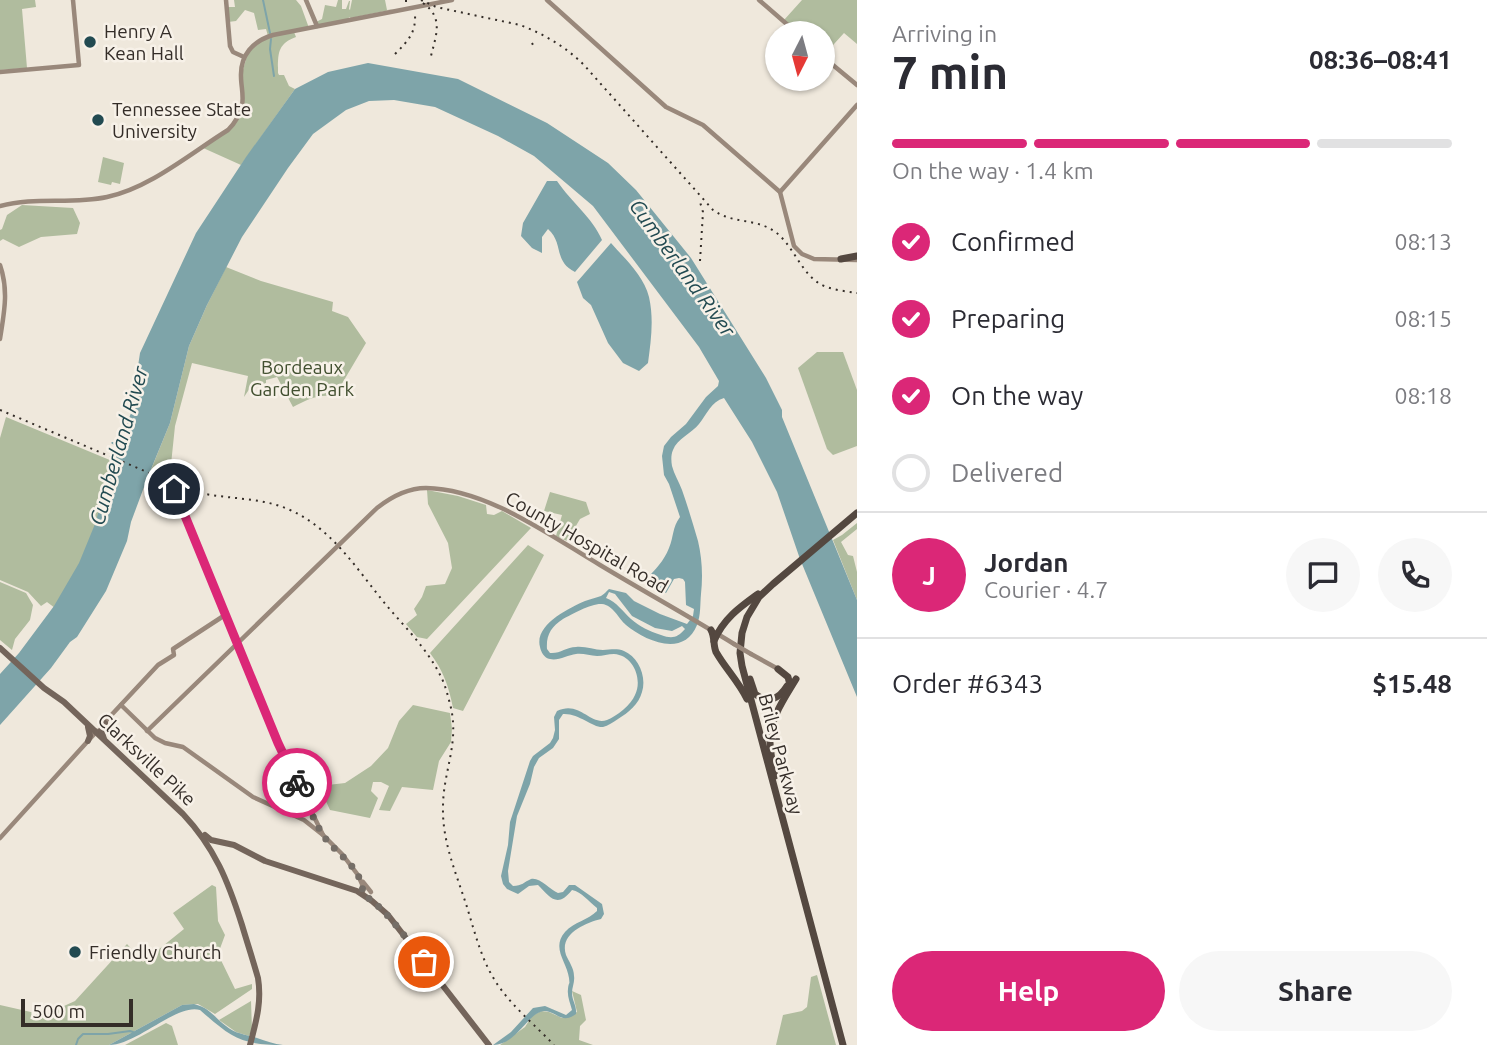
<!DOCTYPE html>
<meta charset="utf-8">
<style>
body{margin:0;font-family:Ubuntu,sans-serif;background:#f7f7f7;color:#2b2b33;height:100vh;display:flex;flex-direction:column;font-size:26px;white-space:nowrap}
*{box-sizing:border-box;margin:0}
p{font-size:23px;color:#7c7c81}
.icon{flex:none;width:38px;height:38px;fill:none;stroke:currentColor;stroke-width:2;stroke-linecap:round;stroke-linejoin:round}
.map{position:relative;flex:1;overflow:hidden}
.details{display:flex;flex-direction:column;background:#fff;width:630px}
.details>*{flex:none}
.needle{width:46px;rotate:186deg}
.fabs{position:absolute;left:765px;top:21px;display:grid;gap:14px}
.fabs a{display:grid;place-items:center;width:70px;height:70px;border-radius:50%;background:#fff;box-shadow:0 2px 5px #0004;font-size:35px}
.scale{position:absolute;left:21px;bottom:18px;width:112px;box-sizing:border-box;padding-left:7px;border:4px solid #342d28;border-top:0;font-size:19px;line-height:24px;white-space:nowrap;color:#342d28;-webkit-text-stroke:5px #f7f1e8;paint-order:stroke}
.pin{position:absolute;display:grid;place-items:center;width:60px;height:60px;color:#fff;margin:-30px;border:4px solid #fff;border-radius:50%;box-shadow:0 2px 7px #0007}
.courier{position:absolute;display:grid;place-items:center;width:70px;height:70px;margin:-35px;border:5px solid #db2777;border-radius:50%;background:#fff;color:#222;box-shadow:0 2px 9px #0007}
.overview em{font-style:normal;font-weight:600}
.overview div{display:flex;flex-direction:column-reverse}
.overview{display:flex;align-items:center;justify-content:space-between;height:119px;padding:0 35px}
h1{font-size:46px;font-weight:600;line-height:52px}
.bar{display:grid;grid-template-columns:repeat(4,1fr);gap:10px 7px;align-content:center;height:84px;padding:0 35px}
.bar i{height:9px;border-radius:5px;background:#e1e1e2}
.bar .current{background:#db2777}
.bar p{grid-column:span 4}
.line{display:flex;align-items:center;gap:18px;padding:0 35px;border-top:2px solid #e1e1e2}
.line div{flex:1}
.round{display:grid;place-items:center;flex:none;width:74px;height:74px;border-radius:37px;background:#f7f7f7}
ol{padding:0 35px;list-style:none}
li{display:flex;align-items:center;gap:21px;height:77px}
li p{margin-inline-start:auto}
li .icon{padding:7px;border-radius:50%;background:#db2777;color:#fff;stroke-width:4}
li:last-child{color:#7c7c81}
li i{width:38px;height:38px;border:4px solid #e1e1e2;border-radius:50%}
.button{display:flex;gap:14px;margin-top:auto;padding:14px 35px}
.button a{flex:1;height:80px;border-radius:42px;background:#db2777;color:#fff;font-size:28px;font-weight:600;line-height:80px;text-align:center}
.button a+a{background:#f7f7f7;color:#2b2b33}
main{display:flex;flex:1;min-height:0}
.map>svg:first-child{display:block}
</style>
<main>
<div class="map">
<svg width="857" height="1045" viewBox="0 0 857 1045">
<rect width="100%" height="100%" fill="#efe8dc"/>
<g fill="#b0bc9e">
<polygon points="0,0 35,0 36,7 22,9 27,68 0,70"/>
<path d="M234,0H296L301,6L309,28L294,32L296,37C277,44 278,54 278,73L279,75H284L289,86L295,89L241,165L201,147L228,130L242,105L241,77L248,52L268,36L266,29L258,30L254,13L245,10L236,21L228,22L227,7H235Z"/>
<polygon points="338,0 342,0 342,9 346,9 349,1 350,1 349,9 350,10 352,0 385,0 387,10 395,9 351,18 349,17 348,21 317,26 316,22 322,19 325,5 336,7"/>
<polygon points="802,0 857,0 857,44 844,33 824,55 823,54 822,33 799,33 784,20"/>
<polygon points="103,157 124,163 120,184 112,182 111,185 98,182"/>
<polygon points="22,205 73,208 80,223 77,234 41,237 19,247 3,239 0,241 0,230 2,229 7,215"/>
<path d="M226,267L261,281L333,302L332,311L348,317L366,343L340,387L337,397C320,393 308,399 293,407L277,377L266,380V383L250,388L244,397L248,376L192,363L175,426L170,474L176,477L174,483L150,472L170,423L189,346L207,305Z"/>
<polygon points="817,352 843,352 857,390 857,446 833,455 827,449 798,368"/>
<polygon points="6,417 117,463 92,542 55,608 47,602 41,606 28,592 0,580 0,438"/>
<polygon points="427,490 458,496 486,505 487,514 494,515 502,511 531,528 427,639 417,637 406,624 417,615 414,609 422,597 426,586 445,584 452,568 448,543 428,504"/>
<polygon points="550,492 586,502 590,514 580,519 567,541 556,536 562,515 544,511"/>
<polygon points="857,523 857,529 841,542 848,555 853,556 857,572 857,600 833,540 842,535"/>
<path d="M528,545L544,555L463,711L453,708C449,687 443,670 430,653Z"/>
<polygon points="0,582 26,593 33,605 30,620 15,639 12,650 0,640"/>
<polygon points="413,705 450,713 452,729 451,742 439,761 433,790 402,787 390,811 379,810 389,786 381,782 373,782 371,791 378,798 370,818 330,810 319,786 345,783 371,766 388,748 399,721"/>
<polygon points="212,885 216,887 218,921 225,935 218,954 235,989 252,984 252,989 215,1014 198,1004 182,1005 109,1045 0,1045 0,1005 44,1015 75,1001 127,944 143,962 184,929 173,913"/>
<polygon points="817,975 836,1045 776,1045 783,1015 802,1011 807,1007 811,977"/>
<polygon points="572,991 581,995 586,1020 580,1026 579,1040 593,1045 500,1045 525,1027 532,1016 541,1011 549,1012 562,1018 577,1012"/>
<polygon points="251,1001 252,1029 249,1036 236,1032 219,1020"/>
<polygon points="166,1023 172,1026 178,1045 125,1045"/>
</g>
<g fill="#7ea4a9" fill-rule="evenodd">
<path d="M368,63L458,79L547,123L608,163L636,190L691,258L766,378L782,410V417L857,600V697L800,559L777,492L752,442L724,398C711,402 707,414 699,424C692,433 677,439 673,450C671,454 671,461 672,466C674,474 679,482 682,490C688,507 693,524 698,541C702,558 703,576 701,594C700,604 701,615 697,625C684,658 645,641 626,625C618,618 613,605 602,604C592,603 572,614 563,619C551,627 546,635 547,649L550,653C560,654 566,647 576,647C585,646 594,650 603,650C610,650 616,648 624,651C638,657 647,676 642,692C639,704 628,713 618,719C613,722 608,726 603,727C593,728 579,713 563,714L559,720V739L553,748L539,758L534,767L530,784L517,816L508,871L509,882L513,886C522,886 524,882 531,879C540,877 550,890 558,893L563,892L569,885H575L602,904L604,914L601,919C585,923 559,934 566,955C569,962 574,968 574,976C575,982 572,987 572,993C572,1001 577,1006 576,1014C561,1025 557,1011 544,1011C528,1012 517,1045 493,1045L511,1032L533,1008L545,1006L566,1015L572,1010C570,1003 567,996 568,989C569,980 570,987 569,978C567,962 551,948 565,932C574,922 588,920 597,911V908C588,901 582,892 572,890C557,909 550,897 538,885L529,886L518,894L507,889L503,884L501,876L508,845L510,822L530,761L533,756L550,743L553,738L555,730L554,717L557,711C580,700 590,726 607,720C617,716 631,705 635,695C643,679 633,655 614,654C608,654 603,656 597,656C590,656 583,653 576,654C568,655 558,661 550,659C544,658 541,652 540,647C534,625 569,608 585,601C590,599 596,598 601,596C604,594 606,592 609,589L626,593L634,601L660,614L687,624L693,616L694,609L686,605L685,582L683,579L679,578L674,579L666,593L649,584L646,579C655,570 664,561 669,548C674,536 672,528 680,517L669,484L664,475L662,456L664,446L671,437L686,424L706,397L718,386L719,381L699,347L593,206L534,156L498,136L435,107L394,100L369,101L346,110L313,134L288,168L242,237L207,305L189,346L170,423L147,479L131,522L127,541L106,591L77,637L70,642L51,668L0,725V674L19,653L54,606L79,563L95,524L109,476L116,457L117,447L111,443L112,442H120L131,413L140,353L196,233L246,157L295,89L328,72ZM609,592L615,594L632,616L655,628L672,631L682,626L685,629C677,638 672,639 661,635C649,631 640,627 631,619C623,612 617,602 606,598Z"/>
<path d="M547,181H557C571,202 592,217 602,240L575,272C553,261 564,243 548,229L542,237V253L532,248L521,236L523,223Z"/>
<path d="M611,243C625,259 644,276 649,297C654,319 651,341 648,363L639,371L623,363L608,343L591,305L583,298L577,282Z"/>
<path d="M194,1004C210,1008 214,1017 226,1026C235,1034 245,1034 257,1038C266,1041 274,1044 283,1045C240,1045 231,1037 200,1010C177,1003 137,1045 109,1045L182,1005Z"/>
</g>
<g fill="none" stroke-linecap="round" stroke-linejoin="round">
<g stroke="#7ea4a9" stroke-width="2">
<polyline points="263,0 270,33"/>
<polyline points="271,39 270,49 274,76"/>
<polyline points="76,1045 78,1039 83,1034 108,1034 130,1031 133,1032"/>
</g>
<g stroke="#99887b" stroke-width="4.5">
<polyline points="226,0 230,46 233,52 244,57"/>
<polyline points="306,0 317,26"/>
<polyline points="547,0 666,107 703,125 780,192 794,246 802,254 814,259 857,260"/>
<polyline points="759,0 797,33"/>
<polyline points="822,56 857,85"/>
<polyline points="0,72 79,65 73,0"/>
<polyline points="780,192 857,105"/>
<path d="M0,206C35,196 71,205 107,197C150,188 191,153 228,130C235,123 240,115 242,105C244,96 241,86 241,77C240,55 253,41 273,35L452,0"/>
<path d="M0,265C9,291 4,313 0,339"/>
<polyline points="175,484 174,491 184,515 278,743 323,835"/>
<polyline points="751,654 780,670"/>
<polyline points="121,705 155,738 165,743 183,747 253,797 304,820 323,835 342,854 358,875 362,884 363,894"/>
<polyline points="103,724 158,665 174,655 173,649 225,615"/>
<path d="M147,731L377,508C391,497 407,488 426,488C487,489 549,535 600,565C645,592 690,617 734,644"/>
<polyline points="0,838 97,731"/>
<polyline points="363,882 371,892"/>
</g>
<g stroke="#74655b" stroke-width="6">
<path d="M0,648L44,688L64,702L183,814C215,848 228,881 242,925C247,942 253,960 258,978C262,1002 256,1022 250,1045"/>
<polyline points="104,739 101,730 105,723"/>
<polyline points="88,741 90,736 88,727"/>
<polyline points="205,835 211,840 234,845 265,861 357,891 372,901 388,915 489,1045"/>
</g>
<g stroke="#544840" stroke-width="7">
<polyline points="841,259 857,256"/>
<path d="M711,630C715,637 713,645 716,652C725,668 739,682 747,699"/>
<path d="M714,641C723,619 740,607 758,594"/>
<polyline points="778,669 788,677 789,681"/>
<path d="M750,679L755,694C768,704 779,699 787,686"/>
<path d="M775,776C773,765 770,753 770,742C770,718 784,699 796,679"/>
<polyline points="843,1045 742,666 740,653 742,633 747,617 759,597 773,584 857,513"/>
</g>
<g stroke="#342d28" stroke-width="2" stroke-dasharray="2 5" stroke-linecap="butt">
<polyline points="406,0 406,4"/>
<path d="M421,0L436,7L520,25C544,34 566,47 584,65L713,210C732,224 755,218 774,231C793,244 800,272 820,284C831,290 845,291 857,293"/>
<path d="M423,3C444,18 436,35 431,56"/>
<polyline points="532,43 533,45"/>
<path d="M395,54C408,41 416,33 415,14"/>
<polyline points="700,261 703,212 700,202"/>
<path d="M0,410L192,491C225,500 259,496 290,510C333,529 358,571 387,606C405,627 426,648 439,673C445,683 448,696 451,708C459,745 443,772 443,807C442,841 456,873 466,904C474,929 480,956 494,979C509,1004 534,1024 554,1045"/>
</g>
<polyline stroke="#99887b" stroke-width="4.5" points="734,644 751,654"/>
</g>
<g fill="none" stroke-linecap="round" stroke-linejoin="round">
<path stroke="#756e67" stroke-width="7" stroke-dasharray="0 12.6" d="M297,783C305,799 312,816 321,832C334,854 362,865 363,894C388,911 406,938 424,962"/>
<polyline stroke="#db2777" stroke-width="9" points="174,489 278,743 297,783"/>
</g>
<g fill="#224a51" stroke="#f7f1e8" stroke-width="2.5">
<circle cx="90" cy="42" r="7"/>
<circle cx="98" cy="120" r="7"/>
<circle cx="75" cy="952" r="7"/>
</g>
<g text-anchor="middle" stroke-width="5" stroke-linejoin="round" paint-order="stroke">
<g font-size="19" fill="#342d28" stroke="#f7f1e8" text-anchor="start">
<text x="104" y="38">Henry A<tspan x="104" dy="22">Kean Hall</tspan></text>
<text x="112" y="116">Tennessee State<tspan x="112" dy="22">University</tspan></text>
<text x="89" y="959">Friendly Church</text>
</g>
<g font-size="19" fill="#414f2f" stroke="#f7f1e8">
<text x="302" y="374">Bordeaux<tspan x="302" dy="22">Garden Park</tspan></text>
</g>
<g font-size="19" fill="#342d28" stroke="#f7f1e8">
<text transform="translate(587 542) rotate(30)" y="7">County Hospital Road</text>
<text transform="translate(781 754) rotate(75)" y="7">Briley Parkway</text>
<text transform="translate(147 759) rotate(43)" y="7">Clarksville Pike</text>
</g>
<g font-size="21" font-style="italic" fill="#224a51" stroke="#f7f1e8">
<text transform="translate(682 268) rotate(54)" y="7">Cumberland River</text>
<text transform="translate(119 446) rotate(-74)" y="7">Cumberland River</text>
</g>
</g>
</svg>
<div class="fabs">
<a><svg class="needle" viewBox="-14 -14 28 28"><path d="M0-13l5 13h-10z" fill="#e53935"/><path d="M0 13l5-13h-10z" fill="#7c7c81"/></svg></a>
</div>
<div class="scale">500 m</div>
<div class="pin" style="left:424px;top:962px;background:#ea580c"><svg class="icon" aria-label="bag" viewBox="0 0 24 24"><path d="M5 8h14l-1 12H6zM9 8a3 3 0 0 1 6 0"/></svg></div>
<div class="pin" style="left:174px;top:489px;background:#1f2937"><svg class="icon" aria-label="home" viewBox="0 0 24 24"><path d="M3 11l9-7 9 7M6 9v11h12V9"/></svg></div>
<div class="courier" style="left:297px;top:783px"><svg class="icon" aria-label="bike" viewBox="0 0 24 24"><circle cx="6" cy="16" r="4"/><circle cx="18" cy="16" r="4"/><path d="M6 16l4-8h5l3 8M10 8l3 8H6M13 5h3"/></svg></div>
</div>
<section class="details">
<div class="overview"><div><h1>7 min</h1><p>Arriving in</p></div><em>08:36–08:41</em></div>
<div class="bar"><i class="current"></i><i class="current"></i><i class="current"></i><i></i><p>On the way · 1.4 km</p></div>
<ol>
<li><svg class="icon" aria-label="check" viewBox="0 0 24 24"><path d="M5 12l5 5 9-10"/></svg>Confirmed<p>08:13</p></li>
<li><svg class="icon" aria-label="check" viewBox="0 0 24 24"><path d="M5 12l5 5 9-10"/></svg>Preparing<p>08:15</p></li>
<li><svg class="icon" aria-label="check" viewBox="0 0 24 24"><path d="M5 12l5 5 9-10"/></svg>On the way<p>08:18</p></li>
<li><i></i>Delivered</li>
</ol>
<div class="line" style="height:126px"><b class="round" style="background:#db2777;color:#fff">J</b><div><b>Jordan</b><p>Courier · 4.7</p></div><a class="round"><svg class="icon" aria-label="chat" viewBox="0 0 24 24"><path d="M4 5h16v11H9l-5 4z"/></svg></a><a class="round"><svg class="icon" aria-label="phone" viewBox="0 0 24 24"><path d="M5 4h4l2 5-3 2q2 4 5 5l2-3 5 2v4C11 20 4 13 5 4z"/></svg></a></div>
<div class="line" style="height:91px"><div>Order #6343</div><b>$15.48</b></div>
<div class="button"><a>Help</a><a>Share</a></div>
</section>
</main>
